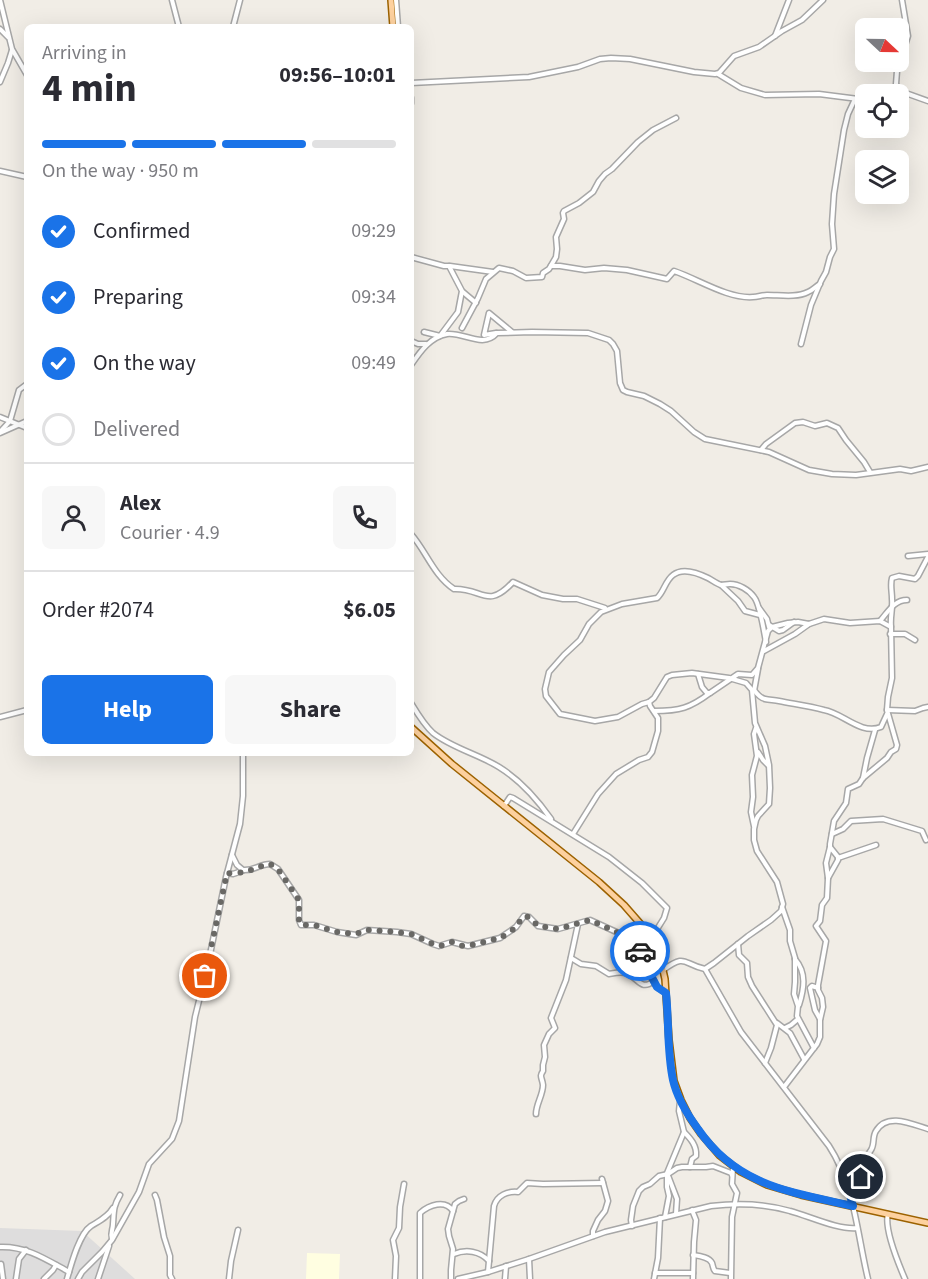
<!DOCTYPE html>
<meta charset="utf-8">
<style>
body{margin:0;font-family:"Source Sans 3",sans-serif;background:#f7f7f7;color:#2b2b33;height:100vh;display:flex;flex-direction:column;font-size:22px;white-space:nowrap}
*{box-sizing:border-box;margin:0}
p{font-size:20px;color:#7c7c81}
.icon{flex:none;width:33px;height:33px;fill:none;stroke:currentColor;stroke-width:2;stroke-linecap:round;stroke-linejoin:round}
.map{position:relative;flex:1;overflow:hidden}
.panel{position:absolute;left:24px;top:24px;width:390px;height:732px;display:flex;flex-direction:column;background:#fff;border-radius:9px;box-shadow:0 6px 24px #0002}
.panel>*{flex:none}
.needle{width:39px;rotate:112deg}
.controls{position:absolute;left:855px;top:18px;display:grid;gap:12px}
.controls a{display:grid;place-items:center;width:54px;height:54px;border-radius:9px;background:#fff;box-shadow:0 6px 24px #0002;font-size:30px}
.pin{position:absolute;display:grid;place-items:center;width:51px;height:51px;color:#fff;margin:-26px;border:3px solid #fff;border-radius:50%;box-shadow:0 2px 6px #0007}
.courier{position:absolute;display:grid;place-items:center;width:60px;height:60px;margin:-30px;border:4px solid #1a73e8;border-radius:50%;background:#fff;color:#222;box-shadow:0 2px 8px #0007}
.head em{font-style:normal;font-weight:700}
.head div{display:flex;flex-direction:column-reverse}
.head{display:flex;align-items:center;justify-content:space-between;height:102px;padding:0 18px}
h1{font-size:39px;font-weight:700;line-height:45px}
.bar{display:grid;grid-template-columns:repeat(4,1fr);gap:9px 6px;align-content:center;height:72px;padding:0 18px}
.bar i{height:8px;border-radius:4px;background:#e1e1e2}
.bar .active{background:#1a73e8}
.bar p{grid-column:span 4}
.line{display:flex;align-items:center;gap:15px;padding:0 18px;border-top:2px solid #e1e1e2}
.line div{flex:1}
.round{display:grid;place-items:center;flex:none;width:63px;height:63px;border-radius:9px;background:#f7f7f7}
ol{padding:0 18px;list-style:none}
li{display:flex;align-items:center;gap:18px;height:66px}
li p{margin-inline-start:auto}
li .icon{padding:6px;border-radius:50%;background:#1a73e8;color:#fff;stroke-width:4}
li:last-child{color:#7c7c81}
li i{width:33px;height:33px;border:3px solid #e1e1e2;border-radius:50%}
.cta{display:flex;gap:12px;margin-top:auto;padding:12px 18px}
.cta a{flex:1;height:69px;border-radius:9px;background:#1a73e8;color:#fff;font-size:24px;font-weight:700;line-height:69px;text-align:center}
.cta a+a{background:#f7f7f7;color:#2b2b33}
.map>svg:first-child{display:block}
</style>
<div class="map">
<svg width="928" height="1279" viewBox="0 0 928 1279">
<rect width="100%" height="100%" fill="#f1ede6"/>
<polygon fill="#dedddd" points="0,1228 82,1231 135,1279 0,1279"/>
<polygon fill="#fffee1" points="307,1253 340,1254 339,1279 306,1279"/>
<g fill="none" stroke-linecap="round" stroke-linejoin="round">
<defs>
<g id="minor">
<polyline points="0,0 12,49 27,75"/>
<polyline points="172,0 179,27"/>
<polyline points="396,0 398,27"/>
<polyline points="233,27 240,0"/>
<polyline points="0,29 8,37"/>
<polyline points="775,36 789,0"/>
<polyline points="718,74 741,88 765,95 819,94 866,100"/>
<polyline points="0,82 8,63 12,50"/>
<polyline points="411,83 529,77 578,67 600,59 611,58 630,59 694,72 715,74 719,73 734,56 759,47 782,31 802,20 823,0"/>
<polyline points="900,91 896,84 897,71 908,36 902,0"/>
<polyline points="885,94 900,91 928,101"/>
<polyline points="411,98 411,103"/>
<polyline points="0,171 27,177"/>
<polyline points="411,257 444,266 449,266 462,291 458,312 440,336 424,332"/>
<polyline points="450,266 493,272"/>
<path d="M551,266H560L585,270L604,268L627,270L667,279L674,271C698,279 728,299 753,297C758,297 762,295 767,295C780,295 796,298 808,292C813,290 816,286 820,284"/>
<polyline points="463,292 476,303"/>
<polyline points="462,328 478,298 486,279 499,268 513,271 526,278 542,277 543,273 549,269 556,257 557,249 556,237 564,219 563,213 564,211 579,203 593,192 599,181 605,174 612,169 638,142 653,130 676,118"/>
<polyline points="496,333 484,335 489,313 512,332"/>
<polyline points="411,341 418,344 426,344"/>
<polyline points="801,344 811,305 821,281 826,272 830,257 834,249 832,224 834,194 844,130 848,114 855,99"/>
<path d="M411,365C420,352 430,337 447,334C464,332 483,349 497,333L532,332L588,333L609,340L613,344L617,351L620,383L623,390L627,392L644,396L660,404L671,411L694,432L705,439L769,452L809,470L832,474L856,475L900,469L911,471L928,467"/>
<polyline points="0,417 27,428"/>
<polyline points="0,432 10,421 19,390 27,384"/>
<polyline points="0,433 27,421"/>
<polyline points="761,450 766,444 795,423 803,422 815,426 827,423 838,428 846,440 864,462 870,472"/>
<path d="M411,534C426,551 434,576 454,589C483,588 487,610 513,582L542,595L563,599H577L605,608"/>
<polyline points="908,556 928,554"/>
<polyline points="721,585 738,601 745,611 760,615"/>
<polyline points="759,608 767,619 769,627"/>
<path d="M880,621C888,612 894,600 907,600"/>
<polyline points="769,625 779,631 783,630 794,622"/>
<path d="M891,626C890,617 893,608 892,599C892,591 890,585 892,578L899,576L915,579L918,576L928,557"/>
<polyline points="890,634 905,634 915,640"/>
<polyline points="764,651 795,634 809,624"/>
<polyline points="698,674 702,687 707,693 710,693 738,674 752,675 758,668 768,631 772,627 788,623 798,622 809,624 824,619 850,623 880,621 891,627 892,678 888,697 887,710 897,745 896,749 891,752 887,758 863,778 859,784 848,789 846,803 834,821 830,844 830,847 838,857 838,860 828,878 827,898 822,905 820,921 816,926 826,941 818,985 818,990 822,998 823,1007 820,1020 820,1037 817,1044 784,1087"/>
<path d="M754,690C757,694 760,698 765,699C769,700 774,700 779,701C794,704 809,706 824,710C843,713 860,735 881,727L887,714"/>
<polyline points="754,691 758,669"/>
<path d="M411,703C417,713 424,725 433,733C452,748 478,754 499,767C520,780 537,799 551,819"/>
<polyline points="887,710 915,711 923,708 928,707"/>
<path d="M654,711C680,711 690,708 710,693"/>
<polyline points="0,717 27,710"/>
<polyline points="758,752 763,760 768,765"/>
<polyline points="863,778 867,758 875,730"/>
<polyline points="504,806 510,797 513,798 609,857 642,883 667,908 664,918 651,939"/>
<polyline points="754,826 751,812 753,797 752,775 757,756 754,734 756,728"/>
<polyline points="573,834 598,794 616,774 639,760 648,757 652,752 658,731 658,718 650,706 649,702"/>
<polyline points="832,834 843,829 851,821 883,819 922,831 926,840"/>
<path d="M232,855L237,865L243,870C254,871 260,864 270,864L278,869L299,900V920L301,925H314L337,932L356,935L367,930L397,932L411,934L433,944L439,946L452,942L468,946L500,938L516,927L524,916L529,917L538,926L558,929L590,920L623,935L638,946L642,959L655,984L658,988L666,993"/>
<polyline points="838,858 876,845"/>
<polyline points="227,873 233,874 242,871"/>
<polyline points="828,878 826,863 830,847"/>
<polyline points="782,907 790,930 790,941 795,958 795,982 794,994 798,1006 797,1016 814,1048"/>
<polyline points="738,944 739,955 747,963 748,977 752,986 777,1025 771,1048 765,1063"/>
<path d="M571,958L581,964L596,966L609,974C615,973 622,971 628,974C639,979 641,991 654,981"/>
<path d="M795,959C807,973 804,989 799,1005"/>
<path d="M705,969L714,963L748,936L771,920L781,911L783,904L777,882L757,851L754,840V829L756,820L758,816L769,804L770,788L769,765L765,746L755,723L752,690L746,683L729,678L692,673L672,675L667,677L654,698L649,702L642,704L618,717L595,721L560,714L546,696L545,689L549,672L564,655L580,640L589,624L601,612L622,604L657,598C664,592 665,581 673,575C683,567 698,573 708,578C712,580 717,584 721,585C724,585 727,584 730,584C739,584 749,590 754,597C760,604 764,632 766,642"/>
<path d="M663,970C687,953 682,964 705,969L741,1032L829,1146C855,1186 857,1234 868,1279"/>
<polyline points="818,988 812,986 810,988 815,1010 820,1019"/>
<polyline points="777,1023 790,1033 804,1059"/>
<polyline points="785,1028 791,1025 798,1019"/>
<path d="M536,1114C536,1104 543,1095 543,1085C542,1077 539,1077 543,1071V1065L545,1057L544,1045L549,1034L555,1028L551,1018L566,980L578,924"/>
<path d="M684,1132C691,1139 697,1146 696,1156L692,1159L690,1167"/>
<polyline points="155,1195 157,1200 164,1237 170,1256 170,1275 172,1279"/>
<path d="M850,1195C864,1184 860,1181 862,1166C863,1159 868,1155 871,1150C875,1144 872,1137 876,1131C887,1112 912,1124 928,1129"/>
<polyline points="692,1210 696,1220 694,1242 693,1279"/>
<polyline points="676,1214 677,1199 667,1173 684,1132 679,1111 680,1101"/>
<path d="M888,1214C884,1228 899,1265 905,1279"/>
<polyline points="665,1217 669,1196 667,1187 667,1175"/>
<polyline points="632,1226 631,1220 633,1206 639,1191 643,1187 650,1184 659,1176 668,1174 677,1168 682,1167 706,1167 713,1166 731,1173 732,1175"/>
<polyline points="593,1236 593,1231 598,1220 605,1211 608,1201 602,1179"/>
<path d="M112,1239C110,1232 113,1230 113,1224C114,1211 113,1207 120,1195"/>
<path d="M0,1247C27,1246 47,1260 69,1272"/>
<path d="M454,1254C466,1249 480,1251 489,1261"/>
<path d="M693,1255C700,1256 709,1257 712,1263C713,1266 713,1269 715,1271L730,1273"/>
<polyline points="529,1259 530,1279"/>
<polyline points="1,1264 3,1279"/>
<path d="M488,1272L494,1206C497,1195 508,1191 518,1192L527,1183L543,1184L603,1183"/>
<polyline points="655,1273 693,1273"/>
<polyline points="16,1279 19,1259 26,1250"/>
<polyline points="44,1279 53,1270 56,1265"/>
<path d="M67,1279C71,1265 79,1234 91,1226C99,1221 108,1217 113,1208"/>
<polyline points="78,1279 82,1272 102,1252 112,1240 139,1192 149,1164 172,1139 179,1121 195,1017 208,964 226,877 240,824 243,796 243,753"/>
<polyline points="98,1279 109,1246"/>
<polyline points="229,1279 231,1261 238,1230"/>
<polyline points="395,1279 396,1256 393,1240 399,1228 400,1207 404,1184"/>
<path d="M420,1279V1213C429,1205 445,1199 453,1211"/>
<polyline points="451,1279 451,1270 453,1249 449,1236 448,1229 455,1204 459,1201 464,1199"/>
<path d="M458,1279L488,1272L529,1259L605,1232L711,1206C736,1203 766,1204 790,1211C809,1216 838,1230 857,1228"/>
<polyline points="505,1279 506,1266"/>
<polyline points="654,1279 658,1258 660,1218"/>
<polyline points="731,1279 732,1217 737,1193 732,1184 733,1167"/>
</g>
<g id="major">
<polyline points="391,0 393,27"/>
<polyline points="411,727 452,764 599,882 624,905 645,929 655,948 662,966 665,979 669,1040 674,1081 681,1100 690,1118 701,1134 719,1155 741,1172 767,1185 801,1195 928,1223"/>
</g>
</defs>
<use href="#minor" stroke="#a7a7a7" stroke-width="7"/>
<use href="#major" stroke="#9c6200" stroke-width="8"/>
<use href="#minor" stroke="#fff" stroke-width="4"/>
<use href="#major" stroke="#fdd19f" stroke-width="5"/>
</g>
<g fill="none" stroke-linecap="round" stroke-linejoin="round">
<path stroke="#696865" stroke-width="6" stroke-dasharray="0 10.8" d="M205,976L227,873C232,874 246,872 251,870C258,869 263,864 270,864L278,869L299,900V920L301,925H314L337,932L356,934L367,930L396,932L411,934L433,944L440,946L452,942L463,946L472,945L500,938C505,935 512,931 516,927C519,924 520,919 524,916L529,917L538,926L558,929L590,920L623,935L637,945L640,951"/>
<path stroke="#1a73e8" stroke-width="8" d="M640,951L642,959L657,987L666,993C669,1022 667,1052 673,1080C677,1098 687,1114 698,1129C737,1186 790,1192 853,1206L850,1195L858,1190L861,1177"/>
</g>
</svg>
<div class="controls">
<a><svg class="needle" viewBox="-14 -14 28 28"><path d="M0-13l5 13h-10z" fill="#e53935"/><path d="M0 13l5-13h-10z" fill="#7c7c81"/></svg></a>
<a><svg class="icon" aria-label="locate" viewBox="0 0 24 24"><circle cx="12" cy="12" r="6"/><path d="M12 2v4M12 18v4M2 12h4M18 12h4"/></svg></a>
<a><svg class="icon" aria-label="layers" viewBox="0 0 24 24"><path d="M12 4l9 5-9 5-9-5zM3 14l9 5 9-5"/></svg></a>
</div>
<div class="pin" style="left:205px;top:976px;background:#ea580c"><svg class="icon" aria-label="bag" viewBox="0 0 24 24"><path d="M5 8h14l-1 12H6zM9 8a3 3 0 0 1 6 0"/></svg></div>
<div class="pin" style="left:861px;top:1177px;background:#1f2937"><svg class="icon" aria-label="home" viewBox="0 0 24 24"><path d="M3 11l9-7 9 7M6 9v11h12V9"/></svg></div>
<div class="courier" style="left:640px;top:951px"><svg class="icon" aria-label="car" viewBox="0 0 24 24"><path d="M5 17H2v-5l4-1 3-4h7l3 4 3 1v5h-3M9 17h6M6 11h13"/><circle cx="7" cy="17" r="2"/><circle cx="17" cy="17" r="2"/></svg></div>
<section class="panel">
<div class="head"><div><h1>4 min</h1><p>Arriving in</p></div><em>09:56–10:01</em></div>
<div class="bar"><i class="active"></i><i class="active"></i><i class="active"></i><i></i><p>On the way · 950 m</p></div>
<ol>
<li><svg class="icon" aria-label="check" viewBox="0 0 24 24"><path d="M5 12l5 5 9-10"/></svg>Confirmed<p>09:29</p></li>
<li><svg class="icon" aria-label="check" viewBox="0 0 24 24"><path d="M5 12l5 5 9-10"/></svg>Preparing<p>09:34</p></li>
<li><svg class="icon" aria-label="check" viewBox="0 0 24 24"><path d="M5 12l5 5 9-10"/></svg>On the way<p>09:49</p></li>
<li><i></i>Delivered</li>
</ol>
<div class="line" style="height:108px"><a class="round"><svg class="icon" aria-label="person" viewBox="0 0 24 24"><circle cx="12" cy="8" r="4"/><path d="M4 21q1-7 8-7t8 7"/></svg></a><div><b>Alex</b><p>Courier · 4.9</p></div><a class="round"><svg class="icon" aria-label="phone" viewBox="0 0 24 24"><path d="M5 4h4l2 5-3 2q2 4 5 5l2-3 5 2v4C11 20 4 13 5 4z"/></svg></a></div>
<div class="line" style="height:78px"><div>Order #2074</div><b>$6.05</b></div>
<div class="cta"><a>Help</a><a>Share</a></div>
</section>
</div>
